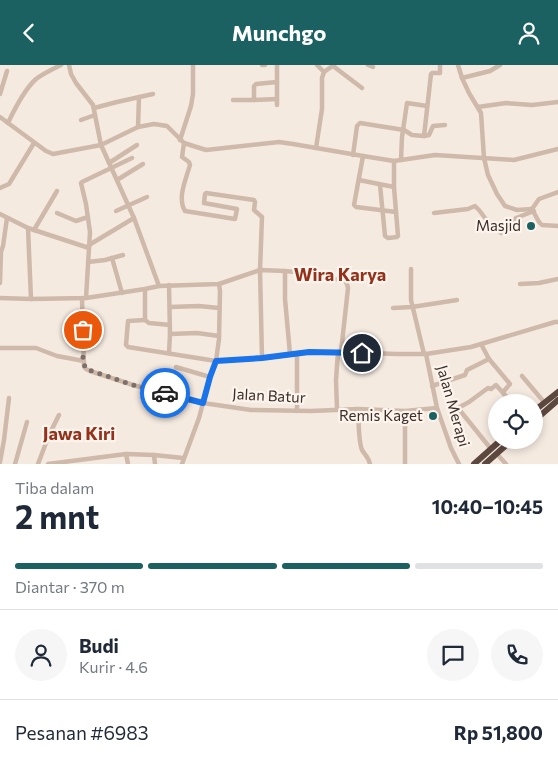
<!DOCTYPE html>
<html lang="id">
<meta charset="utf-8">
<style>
body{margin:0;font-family:Commissioner,sans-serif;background:#f6f6f7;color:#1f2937;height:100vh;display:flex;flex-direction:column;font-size:19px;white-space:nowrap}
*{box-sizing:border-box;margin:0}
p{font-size:16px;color:#747a83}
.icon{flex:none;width:28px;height:28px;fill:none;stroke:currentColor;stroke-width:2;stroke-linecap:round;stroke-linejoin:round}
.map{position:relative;height:399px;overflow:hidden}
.sheet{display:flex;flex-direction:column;background:#fff;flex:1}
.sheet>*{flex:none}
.controls{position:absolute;left:488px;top:329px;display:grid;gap:10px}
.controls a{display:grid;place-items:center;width:55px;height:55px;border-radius:50%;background:#fff;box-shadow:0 2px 8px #0003;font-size:25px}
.pin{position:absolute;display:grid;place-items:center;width:42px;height:42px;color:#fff;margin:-21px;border:2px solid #fff;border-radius:50%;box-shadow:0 1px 5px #0007}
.courier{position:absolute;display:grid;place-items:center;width:50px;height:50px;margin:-25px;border:4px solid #1a73e8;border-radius:50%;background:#fff;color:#222;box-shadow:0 1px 6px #0007}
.summary em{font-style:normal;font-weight:700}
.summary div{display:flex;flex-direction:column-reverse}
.summary{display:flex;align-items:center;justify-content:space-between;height:85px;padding:0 15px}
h1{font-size:32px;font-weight:700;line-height:38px}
.bar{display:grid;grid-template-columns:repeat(4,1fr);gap:8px 5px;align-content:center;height:60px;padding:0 15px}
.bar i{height:6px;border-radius:4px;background:#e0e1e3}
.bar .current{background:#1b6162}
.bar p{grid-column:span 4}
.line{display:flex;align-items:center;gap:12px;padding:0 15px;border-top:1px solid #e0e1e3}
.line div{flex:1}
.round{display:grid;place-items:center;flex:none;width:52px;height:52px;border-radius:26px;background:#f6f6f7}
header{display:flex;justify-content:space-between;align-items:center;height:65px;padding:0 15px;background:#1b6162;color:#fff;font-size:22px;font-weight:700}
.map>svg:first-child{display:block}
</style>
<header><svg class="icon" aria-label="back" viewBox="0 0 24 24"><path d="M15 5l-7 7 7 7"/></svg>Munchgo<svg class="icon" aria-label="person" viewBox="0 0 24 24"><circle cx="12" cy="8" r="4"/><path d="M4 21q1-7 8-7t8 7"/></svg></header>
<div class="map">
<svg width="558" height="399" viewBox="0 0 558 399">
<rect width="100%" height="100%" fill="#f5eae0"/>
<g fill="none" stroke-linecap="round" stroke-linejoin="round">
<g stroke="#cfb9aa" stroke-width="4.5">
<polyline points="69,0 71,9 76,18 93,40 101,80 134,153 159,221"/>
<polyline points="262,0 265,0"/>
<polyline points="277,0 277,40"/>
<polyline points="317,0 324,7"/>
<polyline points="368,0 373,2"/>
<polyline points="458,0 462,13 469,28 481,48 484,93 488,110 497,129 505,141 517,145 532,144"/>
<polyline points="333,1 362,23"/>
<polyline points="462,13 490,6 500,0"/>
<polyline points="277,17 256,19 254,21 254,35 277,34"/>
<polyline points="0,29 7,6"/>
<polyline points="233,35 254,35"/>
<polyline points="478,42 506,38 532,40 558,37"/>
<polyline points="94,43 117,37 153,29"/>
<polyline points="0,52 46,86 53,89 101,80 138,62 154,59 167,61 184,78 206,85 279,77 293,79 363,91 394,96 435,90 514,95 558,84"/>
<polyline points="81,55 95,50"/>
<path d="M8,58C15,43 24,25 36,14C44,8 53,4 61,0"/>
<polyline points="138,62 139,32"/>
<polyline points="424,71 429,70 433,61 445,60"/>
<polyline points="180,75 191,41 193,29 193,0"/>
<path d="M184,78L182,92L189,97L190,100C186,114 177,133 185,146L235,154L237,144L204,138L205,129L206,128L254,135L255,137L254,145L262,152L260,205L262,293"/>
<polyline points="316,83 322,44 322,13 324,7 334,0"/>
<polyline points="353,90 357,61 360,58 404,65 412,70 424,71 431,9 432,8 440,8 440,0"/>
<polyline points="363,91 354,140 356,142 396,147"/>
<polyline points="401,95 402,72 407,38 427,41"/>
<polyline points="109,98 137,80"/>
<polyline points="117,115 143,99"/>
<polyline points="359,115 394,122"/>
<polyline points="380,120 385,171 388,173 397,172 398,171 394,122 394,96"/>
<polyline points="0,123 9,119 34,78"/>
<polyline points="532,144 539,134 558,127"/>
<polyline points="116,146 147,132"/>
<polyline points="533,146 539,157 542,160 558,161"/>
<polyline points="57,148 76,156 88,152"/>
<polyline points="434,148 468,144 475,141 479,145 491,161 496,163 501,168 507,166 516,153 534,146"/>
<polyline points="0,149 28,163 31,234"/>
<polyline points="28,163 89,183"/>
<polyline points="34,165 57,126"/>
<polyline points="89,180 134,153"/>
<polyline points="112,193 122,228"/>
<polyline points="88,197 105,195 123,190"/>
<polyline points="411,204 411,235 424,289"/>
<polyline points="285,206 285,234 290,289"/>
<polyline points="0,218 1,187 3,181 7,153"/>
<polyline points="520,219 539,218 558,214"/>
<polyline points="169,220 170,269 169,288"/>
<polyline points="145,224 145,255 149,258 170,260"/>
<polyline points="0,233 31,234 86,233 145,224 159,221 219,219 260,205 285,206 306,208 345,216 347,219 348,223 341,287"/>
<polyline points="82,233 84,302 86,304 90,306 133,320 203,338 251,345 311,346 358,344 405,346 437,343"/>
<polyline points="86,233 90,167 86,139 81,118 82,117 132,93"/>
<polyline points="170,242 199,241 219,243"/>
<polyline points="393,243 412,242 457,235"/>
<polyline points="145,255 128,256 126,280 128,282 216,296 262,293 309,287 341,287 396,289 426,289 471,282 555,257 558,257"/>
<polyline points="170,269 197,268 219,271"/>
<polyline points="481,279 489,294 510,319 503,327"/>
<polyline points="0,283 36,283 57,291 84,296"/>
<polyline points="297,288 297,346"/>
<polyline points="426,289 437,343 451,383 459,399"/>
<polyline points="176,302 210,312"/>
<polyline points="522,311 544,337"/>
<polyline points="432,321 465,310 467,305 489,294"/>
<polyline points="337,344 336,315 338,287"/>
<path d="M358,344C359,356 358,375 362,385C365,390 369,393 370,399"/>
<polyline points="405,346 405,399"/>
<polyline points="491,384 458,343 469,337 488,323 491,324 496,320 512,338"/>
<polyline points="126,389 128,399"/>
<polyline points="497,389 506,399"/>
<polyline points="154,390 155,399"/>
<polyline points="0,397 4,375 9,333"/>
<polyline points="15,399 27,357"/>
<polyline points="38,399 49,370 59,350"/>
<polyline points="48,399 126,389 154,390 183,393"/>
<polyline points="182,399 199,353 210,312 216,296 219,274 220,226 219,219"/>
</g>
<g stroke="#5d4840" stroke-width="6">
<polyline points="534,346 558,327"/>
<polyline points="534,356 558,335"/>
<polyline points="474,399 501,375"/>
<polyline points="485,399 512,375"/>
</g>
</g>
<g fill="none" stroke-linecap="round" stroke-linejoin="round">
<path stroke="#7d706a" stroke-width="5" stroke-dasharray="0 9" d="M83,265C83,276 81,295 86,304L133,320L165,328"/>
<polyline stroke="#1a73e8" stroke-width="6" points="165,328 203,338 210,312 216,296 262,293 309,287 362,288"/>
</g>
<g fill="#1b6162" stroke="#fcf4ed" stroke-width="2">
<circle cx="531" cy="161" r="5"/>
<circle cx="433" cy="351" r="5"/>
</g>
<g text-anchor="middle" stroke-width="4.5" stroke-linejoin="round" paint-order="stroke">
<g font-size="15" fill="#3c2f2a" stroke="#fcf4ed" text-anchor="end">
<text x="521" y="166">Masjid</text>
<text x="423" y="356">Remis Kaget</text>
</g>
<g font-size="15" fill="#3c2f2a" stroke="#fcf4ed">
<text transform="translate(269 331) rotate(3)" y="5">Jalan Batur</text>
<text transform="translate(453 341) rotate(74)" y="5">Jalan Merapi</text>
</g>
<g font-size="18" font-weight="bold" fill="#92321b" stroke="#fcf4ed">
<text x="340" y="216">Wira Karya</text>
<text x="79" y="375">Jawa Kiri</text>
</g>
</g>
</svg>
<div class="controls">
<a><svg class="icon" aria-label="locate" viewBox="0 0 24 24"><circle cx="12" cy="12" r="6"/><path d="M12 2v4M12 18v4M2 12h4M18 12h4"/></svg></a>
</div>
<div class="pin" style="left:83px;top:265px;background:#ea580c"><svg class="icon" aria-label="bag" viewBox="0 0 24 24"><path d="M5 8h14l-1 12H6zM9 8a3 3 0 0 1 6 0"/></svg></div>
<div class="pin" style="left:362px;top:288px;background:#1f2937"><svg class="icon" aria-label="home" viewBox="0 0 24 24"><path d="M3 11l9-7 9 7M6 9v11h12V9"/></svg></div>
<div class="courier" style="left:165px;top:328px"><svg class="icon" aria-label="car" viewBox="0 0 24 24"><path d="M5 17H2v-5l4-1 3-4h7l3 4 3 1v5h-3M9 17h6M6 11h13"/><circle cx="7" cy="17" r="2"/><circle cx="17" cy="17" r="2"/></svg></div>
</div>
<section class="sheet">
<div class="summary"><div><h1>2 mnt</h1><p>Tiba dalam</p></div><em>10:40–10:45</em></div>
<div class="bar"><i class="current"></i><i class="current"></i><i class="current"></i><i></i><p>Diantar · 370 m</p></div>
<div class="line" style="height:90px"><a class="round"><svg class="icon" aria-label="person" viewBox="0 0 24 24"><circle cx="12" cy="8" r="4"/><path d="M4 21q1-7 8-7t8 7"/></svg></a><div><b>Budi</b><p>Kurir · 4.6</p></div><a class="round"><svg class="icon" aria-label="chat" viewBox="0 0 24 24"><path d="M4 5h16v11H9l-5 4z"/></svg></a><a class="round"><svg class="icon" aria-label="phone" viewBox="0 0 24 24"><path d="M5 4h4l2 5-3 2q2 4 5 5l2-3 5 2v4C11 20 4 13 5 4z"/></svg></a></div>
<div class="line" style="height:65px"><div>Pesanan #6983</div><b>Rp 51,800</b></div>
</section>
